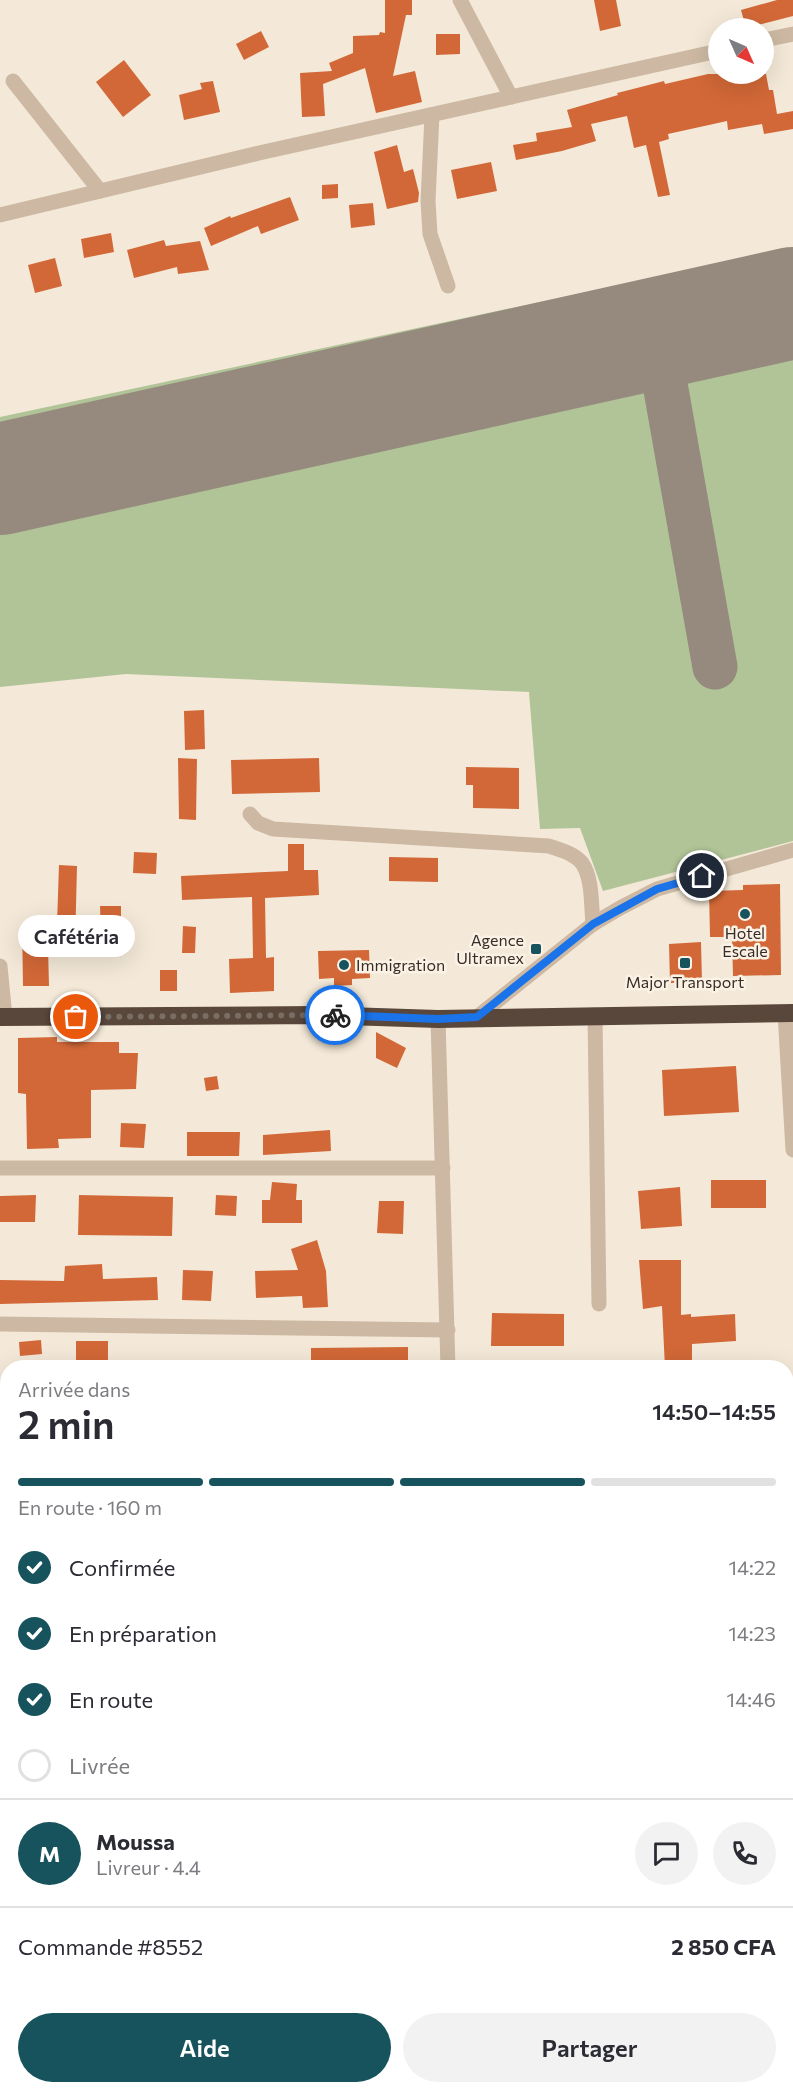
<!DOCTYPE html>
<html lang="fr">
<meta charset="utf-8">
<style>
body{margin:0;font-family:Commissioner,sans-serif;background:#f2f2f3;color:#2b2b33;height:100vh;display:flex;flex-direction:column;font-size:22px;white-space:nowrap}
*{box-sizing:border-box;margin:0}
p{font-size:20px;color:#7c7c81}
.icon{flex:none;width:33px;height:33px;fill:none;stroke:currentColor;stroke-width:2;stroke-linecap:round;stroke-linejoin:round}
.map{position:relative;flex:1;overflow:hidden}
.drawer{position:absolute;left:0px;top:1360px;width:794px;height:734px;display:flex;flex-direction:column;background:#fff;border-radius:24px 24px 0 0;box-shadow:0 6px 24px #0002}
.drawer>*{flex:none}
.needle{width:39px;rotate:135deg}
.buttons{position:absolute;left:708px;top:18px;display:grid;gap:12px}
.buttons a{display:grid;place-items:center;width:66px;height:66px;border-radius:50%;background:#fff;box-shadow:0 6px 24px #0002;font-size:30px}
.pin{position:absolute;display:grid;place-items:center;width:51px;height:51px;color:#fff;margin:-26px;border:3px solid #fff;border-radius:50%;box-shadow:0 2px 6px #0007}
.courier{position:absolute;display:grid;place-items:center;width:60px;height:60px;margin:-30px;border:4px solid #1a73e8;border-radius:50%;background:#fff;color:#222;box-shadow:0 2px 8px #0007}
.bubble{position:absolute;height:42px;border-radius:21px;background:#fff;box-shadow:0 6px 24px #0002;font-size:20px;font-weight:600;line-height:42px;text-align:center}
.summary em{font-style:normal;font-weight:600}
.summary div{display:flex;flex-direction:column-reverse}
.summary{display:flex;align-items:center;justify-content:space-between;height:102px;padding:0 18px}
h1{font-size:39px;font-weight:600;line-height:45px}
.bar{display:grid;grid-template-columns:repeat(4,1fr);gap:9px 6px;align-content:center;height:72px;padding:0 18px}
.bar i{height:8px;border-radius:4px;background:#e1e1e2}
.bar .active{background:#17535d}
.bar p{grid-column:span 4}
.line{display:flex;align-items:center;gap:15px;padding:0 18px;border-top:2px solid #e1e1e2}
.line div{flex:1}
.round{display:grid;place-items:center;flex:none;width:63px;height:63px;border-radius:32px;background:#f2f2f3}
ol{padding:0 18px;list-style:none}
li{display:flex;align-items:center;gap:18px;height:66px}
li p{margin-inline-start:auto}
li .icon{padding:6px;border-radius:50%;background:#17535d;color:#fff;stroke-width:4}
li:last-child{color:#7c7c81}
li i{width:33px;height:33px;border:3px solid #e1e1e2;border-radius:50%}
.action{display:flex;gap:12px;margin-top:auto;padding:12px 18px}
.action a{flex:1;height:69px;border-radius:36px;background:#17535d;color:#fff;font-size:24px;font-weight:600;line-height:69px;text-align:center}
.action a+a{background:#f2f2f3;color:#2b2b33}
.map>svg:first-child{display:block}
</style>
<div class="map">
<svg width="793" height="2093" viewBox="0 0 793 2093">
<rect width="100%" height="100%" fill="#f4e9d8"/>
<polygon fill="#b1c497" points="793,248 793,841 603,891 580,828 540,829 529,692 126,674 0,687 0,417"/>
<g fill="none" stroke-linecap="round" stroke-linejoin="round">
<polyline stroke="#968a7f" stroke-width="45" points="656,333 715,667"/>
<polyline stroke="#968a7f" stroke-width="112" points="0,479 793,303"/>
</g>
<g fill="#d26837">
<polygon points="385,0 412,0 412,15 406,15 393,76 415,71 422,102 376,113 365,68 323,84 325,116 302,117 300,73 332,71 329,63 353,53 353,36 379,35 380,32 385,33"/>
<polygon points="594,0 616,0 621,26 600,31"/>
<polygon points="777,0 793,0 793,16 746,28 741,10"/>
<polygon points="261,31 269,47 244,60 236,44"/>
<polygon points="436,34 460,34 460,54 436,55"/>
<polygon points="124,60 151,95 123,117 96,82"/>
<polygon points="708,74 766,74 769,90 773,90 777,114 793,111 793,129 764,134 762,124 728,130 727,121 668,134 669,139 659,142 670,195 658,197 646,145 634,148 627,116 591,124 596,141 562,151 516,160 513,145 537,141 536,133 572,127 567,110 618,95 617,93 633,89 664,81 665,84"/>
<polygon points="213,81 220,112 184,120 179,95 202,89 200,83"/>
<polygon points="397,145 404,172 413,169 419,193 418,202 387,209 374,152"/>
<polygon points="491,162 497,191 457,199 451,170"/>
<polygon points="338,184 338,198 322,199 322,185"/>
<polygon points="290,197 299,220 261,234 258,226 211,246 204,228 230,216 231,218"/>
<polygon points="373,203 375,225 351,228 349,205"/>
<polygon points="111,233 114,252 84,258 81,239"/>
<polygon points="164,240 166,246 200,241 209,270 178,274 177,267 134,278 127,250"/>
<polygon points="55,258 62,286 35,293 28,265"/>
<polygon points="204,710 205,749 185,750 184,711"/>
<polygon points="178,758 197,759 196,820 179,819"/>
<polygon points="319,758 320,792 232,794 231,760"/>
<polygon points="466,767 519,768 519,809 473,808 473,785 466,785"/>
<polygon points="288,844 304,844 304,870 318,870 319,895 265,898 266,958 274,957 274,991 230,993 229,959 253,958 252,897 182,900 181,876 288,871"/>
<polygon points="134,852 157,853 156,874 133,873"/>
<polygon points="389,857 438,858 438,882 389,881"/>
<polygon points="59,865 77,866 75,946 48,946 49,986 23,986 22,924 57,924"/>
<polygon points="780,884 781,975 733,976 732,937 710,937 709,891 743,890 743,885"/>
<polygon points="100,906 121,906 121,937 101,937"/>
<polygon points="183,926 196,927 195,953 182,953"/>
<polygon points="701,942 702,982 670,983 669,944"/>
<polygon points="369,950 370,978 352,979 352,985 334,986 334,978 319,979 318,951"/>
<rect x="160" y="970" width="17" height="21"/>
<polygon points="376,1032 406,1048 397,1068 376,1058"/>
<polygon points="57,1037 57,1042 119,1042 119,1053 138,1053 136,1089 91,1090 91,1138 58,1139 59,1148 27,1149 26,1094 18,1093 18,1038"/>
<polygon points="736,1066 739,1112 664,1116 662,1070"/>
<polygon points="217,1076 219,1089 206,1091 204,1078"/>
<polygon points="121,1123 146,1124 144,1148 120,1147"/>
<polygon points="330,1130 331,1151 263,1155 263,1135"/>
<polygon points="187,1132 240,1132 239,1156 187,1156"/>
<rect x="711" y="1180" width="55" height="28"/>
<polygon points="272,1182 297,1184 296,1200 302,1200 302,1223 262,1223 262,1200 270,1200"/>
<polygon points="680,1187 682,1226 641,1229 638,1191"/>
<polygon points="36,1195 35,1222 0,1222 0,1196"/>
<polygon points="79,1195 173,1197 172,1236 78,1235"/>
<polygon points="216,1195 237,1196 236,1216 215,1215"/>
<polygon points="379,1201 404,1201 403,1234 377,1233"/>
<polygon points="317,1240 326,1271 328,1307 303,1308 302,1296 256,1298 255,1271 298,1270 291,1249"/>
<polygon points="639,1260 681,1260 681,1315 691,1314 691,1317 735,1314 736,1341 692,1344 692,1368 665,1368 662,1306 643,1309"/>
<polygon points="102,1264 103,1279 157,1277 158,1300 0,1304 0,1280 64,1281 65,1266"/>
<polygon points="183,1270 213,1271 211,1301 182,1300"/>
<polygon points="492,1313 564,1314 564,1346 491,1346"/>
<polygon points="41,1340 42,1354 20,1356 19,1342"/>
<rect x="76" y="1341" width="32" height="27"/>
<polygon points="408,1347 408,1368 311,1368 311,1348"/>
</g>
<g fill="none" stroke-linecap="round" stroke-linejoin="round">
<g stroke="#cdb9a3" stroke-width="15">
<polyline points="460,0 511,97"/>
<polyline points="764,40 793,34"/>
<polyline points="13,81 100,191"/>
<polyline points="432,115 428,201 430,234 448,286"/>
<polyline points="0,215 259,153 718,51"/>
<path d="M250,814L258,823L273,829L549,846C560,850 574,853 582,863C593,879 591,906 593,924"/>
<polyline points="0,966 5,1017"/>
<polyline points="785,1013 793,1150"/>
<polyline points="595,1015 599,1304"/>
<polyline points="477,1017 593,924 620,908 657,889 793,850"/>
<polyline points="438,1019 448,1368"/>
<polyline points="0,1168 443,1168"/>
<polyline points="0,1324 448,1330"/>
<polyline points="0,1573 8,1573"/>
<polyline points="786,1577 793,1577"/>
<polyline points="0,1732 8,1732"/>
<polyline points="786,1837 793,1836"/>
<polyline points="786,1987 793,1987"/>
<polyline points="0,1992 8,1990"/>
<polyline points="452,2086 452,2093"/>
</g>
<polyline stroke="#59473c" stroke-width="18" points="0,1017 316,1015 438,1019 793,1013"/>
</g>
<g fill="none" stroke-linecap="round" stroke-linejoin="round">
<polyline stroke="#796e64" stroke-width="6" stroke-dasharray="0 10.8" points="76,1017 335,1015"/>
<polyline stroke="#1a73e8" stroke-width="8" points="335,1015 438,1019 477,1017 593,924 657,889 702,876"/>
</g>
<g fill="#17535d" stroke="#fbf2e5" stroke-width="2">
<circle cx="745" cy="914" r="6"/>
<rect x="530" y="943" width="12" height="12" rx="3"/>
<rect x="679" y="957" width="12" height="12" rx="3"/>
<circle cx="344" cy="965" r="6"/>
</g>
<g text-anchor="middle" stroke-width="5" stroke-linejoin="round" paint-order="stroke">
<g font-size="16" fill="#372c26" stroke="#fbf2e5">
<text x="745" y="939">Hotel<tspan x="745" dy="18">Escale</tspan></text>
<text x="524" y="946" text-anchor="end">Agence<tspan x="524" dy="18">Ultramex</tspan></text>
<text x="356" y="971" text-anchor="start">Immigration</text>
<text x="685" y="988">Major Transport</text>
</g>
</g>
</svg>
<div class="buttons">
<a><svg class="needle" viewBox="-14 -14 28 28"><path d="M0-13l5 13h-10z" fill="#e53935"/><path d="M0 13l5-13h-10z" fill="#7c7c81"/></svg></a>
</div>
<div class="pin" style="left:76px;top:1017px;background:#ea580c"><svg class="icon" aria-label="bag" viewBox="0 0 24 24"><path d="M5 8h14l-1 12H6zM9 8a3 3 0 0 1 6 0"/></svg></div>
<div class="pin" style="left:702px;top:876px;background:#1f2937"><svg class="icon" aria-label="home" viewBox="0 0 24 24"><path d="M3 11l9-7 9 7M6 9v11h12V9"/></svg></div>
<div class="courier" style="left:335px;top:1015px"><svg class="icon" aria-label="bike" viewBox="0 0 24 24"><circle cx="6" cy="16" r="4"/><circle cx="18" cy="16" r="4"/><path d="M6 16l4-8h5l3 8M10 8l3 8H6M13 5h3"/></svg></div>
<div class="bubble" style="left:18px;top:915px;width:117px">Cafétéria</div>
<section class="drawer">
<div class="summary"><div><h1>2 min</h1><p>Arrivée dans</p></div><em>14:50–14:55</em></div>
<div class="bar"><i class="active"></i><i class="active"></i><i class="active"></i><i></i><p>En route · 160 m</p></div>
<ol>
<li><svg class="icon" aria-label="check" viewBox="0 0 24 24"><path d="M5 12l5 5 9-10"/></svg>Confirmée<p>14:22</p></li>
<li><svg class="icon" aria-label="check" viewBox="0 0 24 24"><path d="M5 12l5 5 9-10"/></svg>En préparation<p>14:23</p></li>
<li><svg class="icon" aria-label="check" viewBox="0 0 24 24"><path d="M5 12l5 5 9-10"/></svg>En route<p>14:46</p></li>
<li><i></i>Livrée</li>
</ol>
<div class="line" style="height:108px"><b class="round" style="background:#17535d;color:#fff">M</b><div><b>Moussa</b><p>Livreur · 4.4</p></div><a class="round"><svg class="icon" aria-label="chat" viewBox="0 0 24 24"><path d="M4 5h16v11H9l-5 4z"/></svg></a><a class="round"><svg class="icon" aria-label="phone" viewBox="0 0 24 24"><path d="M5 4h4l2 5-3 2q2 4 5 5l2-3 5 2v4C11 20 4 13 5 4z"/></svg></a></div>
<div class="line" style="height:78px"><div>Commande #8552</div><b>2 850 CFA</b></div>
<div class="action"><a>Aide</a><a>Partager</a></div>
</section>
</div>
